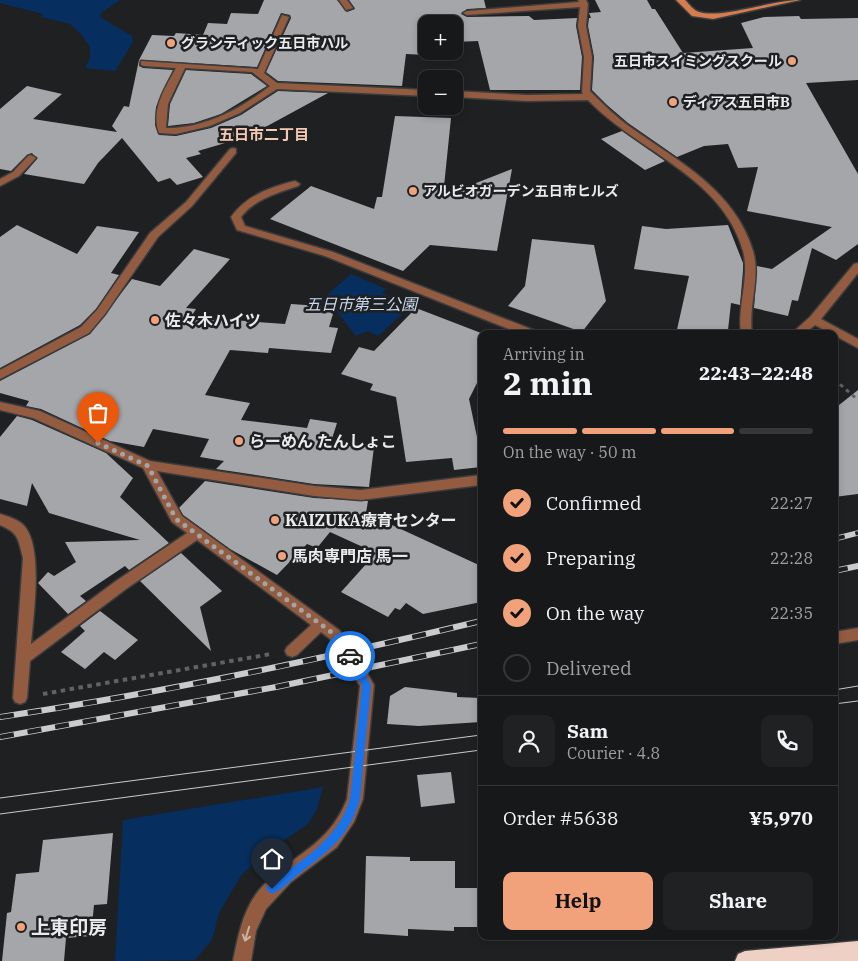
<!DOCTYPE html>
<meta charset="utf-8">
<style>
body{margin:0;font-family:"IBM Plex Serif","Noto Sans JP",serif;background:#1f2123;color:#f1f3f6;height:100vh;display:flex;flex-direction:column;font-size:19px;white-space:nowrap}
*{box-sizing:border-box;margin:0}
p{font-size:16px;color:#9ea0a2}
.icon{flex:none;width:28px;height:28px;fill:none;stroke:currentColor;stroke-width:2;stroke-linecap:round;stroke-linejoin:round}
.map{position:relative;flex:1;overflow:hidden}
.side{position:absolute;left:478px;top:330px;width:360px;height:610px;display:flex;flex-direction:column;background:#16181a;border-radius:10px;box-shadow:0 2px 8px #0003,0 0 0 1px #353739}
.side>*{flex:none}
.fabs{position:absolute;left:418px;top:15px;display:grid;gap:10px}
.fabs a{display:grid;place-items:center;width:45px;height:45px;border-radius:10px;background:#16181a;box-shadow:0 2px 8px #0003,0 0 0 1px #353739;font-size:25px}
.pin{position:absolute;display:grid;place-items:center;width:42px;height:42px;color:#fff;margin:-51px -21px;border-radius:50% 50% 50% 0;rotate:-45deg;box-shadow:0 0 5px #0007}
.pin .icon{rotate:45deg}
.courier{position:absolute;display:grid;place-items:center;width:50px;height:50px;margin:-25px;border:4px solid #1a73e8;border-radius:50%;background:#fff;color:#222;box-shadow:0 1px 6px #0007}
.overview em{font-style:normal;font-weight:700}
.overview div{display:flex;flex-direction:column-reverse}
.overview{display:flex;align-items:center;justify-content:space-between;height:85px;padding:0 25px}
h1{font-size:32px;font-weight:700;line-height:38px}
.bar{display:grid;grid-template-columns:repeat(4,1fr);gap:8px 5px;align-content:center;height:60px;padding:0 25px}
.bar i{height:6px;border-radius:4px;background:#353739}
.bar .active{background:#f1a27b}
.bar p{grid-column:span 4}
.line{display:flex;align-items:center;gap:12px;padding:0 25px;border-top:1px solid #353739}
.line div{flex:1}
.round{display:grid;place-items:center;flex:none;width:52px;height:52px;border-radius:10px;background:#1f2123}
ol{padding:0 25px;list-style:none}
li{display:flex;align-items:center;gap:15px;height:55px}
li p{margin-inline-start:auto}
li .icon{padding:5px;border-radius:50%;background:#f1a27b;color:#111;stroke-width:4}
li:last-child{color:#9ea0a2}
li i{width:28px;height:28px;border:2px solid #353739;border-radius:50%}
.action{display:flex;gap:10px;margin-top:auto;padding:10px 25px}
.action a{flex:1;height:58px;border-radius:10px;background:#f1a27b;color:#111;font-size:20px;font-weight:700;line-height:58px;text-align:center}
.action a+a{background:#1f2123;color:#f1f3f6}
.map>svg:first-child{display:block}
</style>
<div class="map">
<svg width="858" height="961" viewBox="0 0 858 961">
<rect width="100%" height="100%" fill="#1e2022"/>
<g fill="#062e5f">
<polygon points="0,0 120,0 101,13 100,17 132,36 133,42 115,71 85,68 90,58 90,47 81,34 70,24 41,17 43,14 0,3"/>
<polygon points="351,274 386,289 382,293 411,306 378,336 368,331 356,336 335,309 319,302"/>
<polygon points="323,787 317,809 308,824 257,859 240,877 219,913 212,940 195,960 115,961 123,820"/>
</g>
<g fill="#a4a6aa">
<polygon points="264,0 337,0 347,12 355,9 349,0 484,0 486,8 467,9 461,14 467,17 529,16 534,20 577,18 576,26 582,57 580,90 490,90 478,41 454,42 454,24 426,24 427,55 406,54 402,86 278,81 266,72 291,18 290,15 281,13 257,67 140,60 139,66 143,68 173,70 156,107 155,125 159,135 176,136 211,128 241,115 278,91 328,93 249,136 198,151 201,154 186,158 203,177 177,185 170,178 158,182 122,138 98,163 84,184 24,174 37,159 32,153 27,155 11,171 0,169 0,109 27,86 62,94 33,119 117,132 112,126 124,106 129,107 139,60 152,35 174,36 176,33 203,35 208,23 227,24 231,13 258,14"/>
<polygon points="595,0 647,0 652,9 655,9 683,53 753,48 741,23 764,17 799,16 801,19 858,18 858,80 806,83 858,174 858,244 836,260 812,248 798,301 792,300 788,316 754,308 757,266 772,269 832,227 747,211 758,167 738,168 728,144 704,146 677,157 628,123 607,105 592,90 594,57 588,26 589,18 591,18 589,13 601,12"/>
<polygon points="186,70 251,74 267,86 221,114 194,123 168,126 170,104"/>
<polygon points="395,116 451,118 443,196 512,169 497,251 430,245 403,271 270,219 311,186 374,209 377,197 382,197"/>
<polygon points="622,131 629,136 665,161 645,170 601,139"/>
<polygon points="17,225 77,254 97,226 139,232 111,273 119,275 96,309 80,325 0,368 0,237"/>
<polygon points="728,225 743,263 743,271 740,305 731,303 728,330 720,329 719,334 676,334 689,276 634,269 642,226 666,229"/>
<polygon points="532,239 594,245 606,301 582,332 508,306 525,286"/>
<polygon points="194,249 230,259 186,308 196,309 191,317 285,324 291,304 320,306 333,314 329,327 338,328 331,353 269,348 268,353 230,350 205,395 250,403 241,420 307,428 310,419 337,423 330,445 374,447 369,487 314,484 216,469 224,461 200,457 209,439 153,429 144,447 110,441 41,409 26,406 29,401 0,393 0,381 90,334 132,279 160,286"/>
<polygon points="416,308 481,333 481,375 469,399 481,456 481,467 454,470 452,458 406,462 396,397 370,390 373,384 341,374 359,347 374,351"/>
<polygon points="858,390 858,494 834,497 834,409"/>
<polygon points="17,416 32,420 106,453 133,478 120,497 169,543 129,570 125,566 80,596 86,601 68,614 38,583 48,572 54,576 76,562 65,542 140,540 49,513 32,483 27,506 0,499 0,437"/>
<polygon points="205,481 314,498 368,501 366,513 481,566 481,602 423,614 406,603 400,610 395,608 388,617 341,592 376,553 330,532 317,548 307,544 277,575 230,549 183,515 179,508"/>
<polygon points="181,553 222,591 200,607 211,651 140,581"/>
<polygon points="100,611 138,640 115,660 104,652 85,669 61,652 85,631 80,626"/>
<polygon points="405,687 457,693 457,697 481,698 481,722 419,726 387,724 390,696"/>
<polygon points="451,772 455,803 421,807 417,775"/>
<polygon points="113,833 107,904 94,905 91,936 66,938 64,961 2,961 7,913 11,912 16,874 39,872 43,840"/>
<polygon points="366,856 410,857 410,861 455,861 455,888 481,888 481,927 454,927 454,931 408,929 408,936 364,933"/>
</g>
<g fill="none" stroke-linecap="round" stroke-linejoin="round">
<defs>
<g id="street">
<polygon points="339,0 347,0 353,8 346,10"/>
<path d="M578,0H586L588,4L586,26L592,57L590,91C604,105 617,118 633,129C681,163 735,191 753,251C761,277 748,306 752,334H741C737,306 750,277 743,251C722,176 638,152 588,100L527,101L454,97V91L527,95L583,94L582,92L584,57L578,26L580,7L467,15L463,13L467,11L579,2Z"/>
<path d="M282,15L289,17L264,73L277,83L426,90V96L277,89L240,113L210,126L176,134L159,133C150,111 166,86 176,68L144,66L141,65V61L258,69ZM185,68L252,72L270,86C240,109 205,128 166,128L168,104Z"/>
<polygon points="233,148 236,149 236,153 192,206 158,237 105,314 89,333 0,379 0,370 81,327 97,310 150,233 186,202 230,149"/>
<polygon points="31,155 36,158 19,176 0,186 0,179 13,172 28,156"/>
<path d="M295,181L300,184L298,186C277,193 255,199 241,217L245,226L333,252L536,331L537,334H521L325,256L237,230L231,217C246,196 270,187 295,181Z"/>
<polygon points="858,263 858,273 821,319 858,339 858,348 815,325 804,334 791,334 810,317 854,264"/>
<path d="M0,402L40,411L150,461L314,486L361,490L481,475V485L361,500L314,496L157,471L182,516L339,630L353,649L374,685L363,799L354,822L337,847L291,882L266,909L256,931L251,961H233C238,936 243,909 260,889C291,854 328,848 347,799L360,686L343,657L329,638L321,632L297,655L292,657L287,655L285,651L287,647L311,625L197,540L126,589L30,661L27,698L25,702L20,704L15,702L13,698L23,558C18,539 19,533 0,525V514C7,516 16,519 21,523C45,541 33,617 31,644L116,581L187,533L172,522L143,468L33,418L0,410Z"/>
<polygon points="858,628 858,640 834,644 834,632"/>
</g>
<path id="secondary" d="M676,0H685C689,4 694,11 699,12C721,19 772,0 800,0L713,19L692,16Z"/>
<polygon id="highway" points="858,941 858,961 735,961 738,954 745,951"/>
</defs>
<use href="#street" stroke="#3b3c3e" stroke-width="3"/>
<use href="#secondary" stroke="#3b3c3e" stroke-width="3"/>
<use href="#highway" stroke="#3b3c3e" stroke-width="3"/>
<polyline stroke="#606264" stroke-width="3" stroke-dasharray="4 4" stroke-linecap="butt" points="834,379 858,400"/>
<polyline stroke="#606264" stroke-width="4" stroke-dasharray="4.5 4.5" stroke-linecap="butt" points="43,694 271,654"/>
<use href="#street" fill="#935c40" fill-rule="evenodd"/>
<use href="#secondary" fill="#d67d4f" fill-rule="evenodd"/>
<use href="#highway" fill="#eed1c4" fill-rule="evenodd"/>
<g stroke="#cacbcd" stroke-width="1">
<polyline points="834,690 858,686"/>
<polyline points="834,704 858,701"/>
<polyline points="0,798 481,735"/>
<polyline points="0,814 481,750"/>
</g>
<defs>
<polyline id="rail-far1" points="834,539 858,533"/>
<g id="rail">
<polyline points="834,571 858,566"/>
<path d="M0,717C162,693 322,659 481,621"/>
<polyline points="0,737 276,687 481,644"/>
</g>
</defs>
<use href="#rail-far1" stroke="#cacbcd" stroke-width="5.5"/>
<use href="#rail" stroke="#cacbcd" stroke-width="6"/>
<use href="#rail-far1" stroke="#1e2022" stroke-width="4" stroke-dasharray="11" stroke-linecap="butt"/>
<use href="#rail" stroke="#1e2022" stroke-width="4.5" stroke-dasharray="14" stroke-linecap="butt"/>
</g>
<defs><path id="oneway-shaft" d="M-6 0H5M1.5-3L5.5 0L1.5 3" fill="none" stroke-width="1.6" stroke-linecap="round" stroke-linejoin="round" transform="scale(1.25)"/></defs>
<use stroke="#c7b2a8" href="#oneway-shaft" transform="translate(247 934) rotate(107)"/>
<path fill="#1a73e8" d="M350,652L353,653L371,685L360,799C349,837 330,850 300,873C291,880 282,890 272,894L266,889L268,885C301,860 337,841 350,799L362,686L345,656Z"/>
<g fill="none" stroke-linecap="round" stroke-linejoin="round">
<polyline stroke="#a3a4a6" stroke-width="5" stroke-dasharray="0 9" points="98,443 148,466 176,519 334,634 350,656"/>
</g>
<g fill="#f1a27b" stroke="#1e2022" stroke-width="2">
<circle cx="171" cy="43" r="5"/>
<circle cx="792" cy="61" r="5"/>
<circle cx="673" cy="102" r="5"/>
<circle cx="413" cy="191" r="5"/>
<circle cx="155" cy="320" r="5"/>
<circle cx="239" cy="441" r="5"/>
<circle cx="275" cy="520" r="5"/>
<circle cx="282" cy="556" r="5"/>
<circle cx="21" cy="927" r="5"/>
</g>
<g text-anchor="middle" stroke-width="5" stroke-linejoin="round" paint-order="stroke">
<g font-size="14" font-weight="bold" fill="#eaebed" stroke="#1e2022" text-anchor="start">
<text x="181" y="48">グランティック五日市ハル</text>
<text x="782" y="66" text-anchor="end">五日市スイミングスクール</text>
<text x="683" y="107">ディアス五日市B</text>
<text x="423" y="196">アルビオガーデン五日市ヒルズ</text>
</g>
<g font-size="15" font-weight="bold" fill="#f6c9b3" stroke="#1e2022">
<text x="264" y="140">五日市二丁目</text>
</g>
<g font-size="16" font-style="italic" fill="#cad9ec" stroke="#1e2022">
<text x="361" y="310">五日市第三公園</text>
</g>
<g font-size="16" font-weight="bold" fill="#eaebed" stroke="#1e2022" text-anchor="start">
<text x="165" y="326">佐々木ハイツ</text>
<text x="249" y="447">らーめん たんしょこ</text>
<text x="285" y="526">KAIZUKA療育センター</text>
<text x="292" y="562">馬肉専門店 馬一</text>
</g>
<g font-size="19" font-weight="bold" fill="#eaebed" stroke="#1e2022" text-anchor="start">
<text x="31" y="934">上東印房</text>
</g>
</g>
</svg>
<div class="fabs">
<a>+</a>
<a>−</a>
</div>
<div class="pin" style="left:98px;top:443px;background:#ea580c"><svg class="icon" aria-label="bag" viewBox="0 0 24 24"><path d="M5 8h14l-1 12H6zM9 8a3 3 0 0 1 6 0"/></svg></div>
<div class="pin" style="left:272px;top:889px;background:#1f2937"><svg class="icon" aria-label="home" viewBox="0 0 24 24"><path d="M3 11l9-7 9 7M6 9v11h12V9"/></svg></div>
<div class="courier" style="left:350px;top:656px"><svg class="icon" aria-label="car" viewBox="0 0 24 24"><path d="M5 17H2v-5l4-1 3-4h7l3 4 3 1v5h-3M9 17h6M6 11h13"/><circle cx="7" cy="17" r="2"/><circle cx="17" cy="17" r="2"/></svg></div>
<section class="side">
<div class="overview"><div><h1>2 min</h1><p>Arriving in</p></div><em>22:43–22:48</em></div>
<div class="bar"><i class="active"></i><i class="active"></i><i class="active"></i><i></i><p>On the way · 50 m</p></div>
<ol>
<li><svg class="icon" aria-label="check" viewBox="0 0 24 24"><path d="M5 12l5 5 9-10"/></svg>Confirmed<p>22:27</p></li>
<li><svg class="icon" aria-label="check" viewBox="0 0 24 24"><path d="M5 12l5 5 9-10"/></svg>Preparing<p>22:28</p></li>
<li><svg class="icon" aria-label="check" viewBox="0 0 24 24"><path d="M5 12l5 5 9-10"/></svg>On the way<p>22:35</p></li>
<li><i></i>Delivered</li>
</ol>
<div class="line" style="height:90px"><a class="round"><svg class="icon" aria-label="person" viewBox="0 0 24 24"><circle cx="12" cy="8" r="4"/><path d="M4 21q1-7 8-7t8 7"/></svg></a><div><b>Sam</b><p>Courier · 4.8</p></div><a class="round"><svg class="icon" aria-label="phone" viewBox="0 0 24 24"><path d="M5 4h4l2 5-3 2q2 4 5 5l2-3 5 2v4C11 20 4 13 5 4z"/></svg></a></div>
<div class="line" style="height:65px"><div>Order #5638</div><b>¥5,970</b></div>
<div class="action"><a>Help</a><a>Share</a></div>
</section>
</div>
